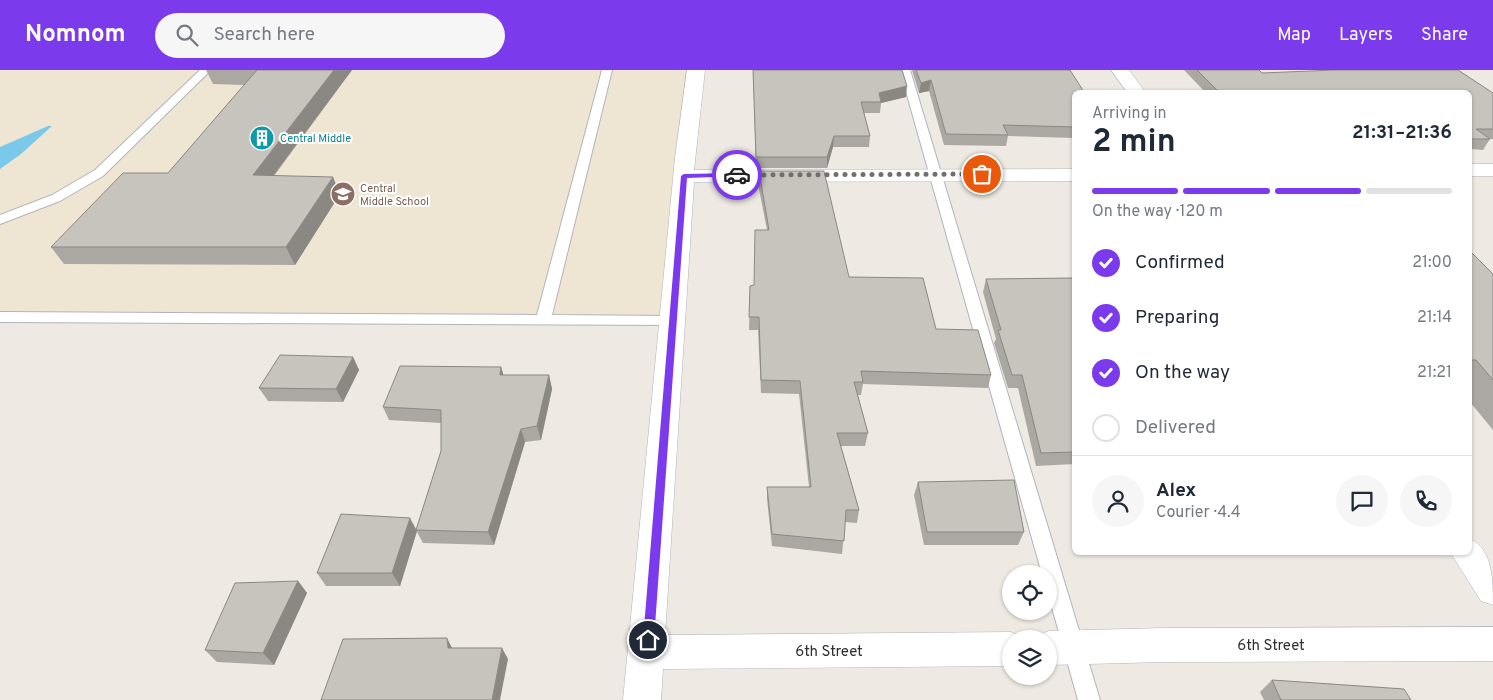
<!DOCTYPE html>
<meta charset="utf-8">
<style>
body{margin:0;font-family:Overpass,sans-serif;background:#f6f6f7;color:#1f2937;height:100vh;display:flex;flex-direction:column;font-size:19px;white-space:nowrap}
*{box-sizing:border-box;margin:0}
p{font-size:16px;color:#747a83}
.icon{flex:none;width:28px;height:28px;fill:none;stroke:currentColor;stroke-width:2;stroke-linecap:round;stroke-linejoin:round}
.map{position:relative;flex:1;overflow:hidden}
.sheet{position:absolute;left:1072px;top:20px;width:400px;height:465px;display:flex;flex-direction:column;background:#fff;border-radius:8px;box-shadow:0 1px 4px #0004}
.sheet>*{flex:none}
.controls{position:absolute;left:1002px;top:495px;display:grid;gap:10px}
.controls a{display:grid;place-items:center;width:55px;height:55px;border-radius:50%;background:#fff;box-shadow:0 1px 4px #0004;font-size:25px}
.pin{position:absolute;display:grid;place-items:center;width:42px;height:42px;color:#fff;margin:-21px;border:2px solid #fff;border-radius:50%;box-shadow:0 1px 5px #0007}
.courier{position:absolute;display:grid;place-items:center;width:50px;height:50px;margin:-25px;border:4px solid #7c3aed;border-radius:50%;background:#fff;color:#222;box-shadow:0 1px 6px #0007}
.overview em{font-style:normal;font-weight:700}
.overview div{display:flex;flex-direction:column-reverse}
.overview{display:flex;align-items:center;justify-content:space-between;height:85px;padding:0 20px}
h1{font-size:32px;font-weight:700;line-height:38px}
.bar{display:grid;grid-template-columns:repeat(4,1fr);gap:8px 5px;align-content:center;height:60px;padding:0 20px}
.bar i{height:6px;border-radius:4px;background:#e0e1e3}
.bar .on{background:#7c3aed}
.bar p{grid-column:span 4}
.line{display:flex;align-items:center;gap:12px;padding:0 20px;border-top:1px solid #e0e1e3}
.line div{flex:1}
.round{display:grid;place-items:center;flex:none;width:52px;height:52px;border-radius:26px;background:#f6f6f7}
ol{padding:0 20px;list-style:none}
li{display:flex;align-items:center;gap:15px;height:55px}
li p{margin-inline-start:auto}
li .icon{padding:5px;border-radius:50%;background:#7c3aed;color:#fff;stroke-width:4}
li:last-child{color:#747a83}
li i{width:28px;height:28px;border:2px solid #e0e1e3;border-radius:50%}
header{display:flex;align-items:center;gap:30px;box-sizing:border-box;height:70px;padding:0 25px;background:#7c3aed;color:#fff}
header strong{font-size:24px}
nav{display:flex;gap:28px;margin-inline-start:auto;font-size:18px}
.search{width:350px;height:45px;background:#f6f6f7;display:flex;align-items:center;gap:12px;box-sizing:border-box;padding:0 18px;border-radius:28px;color:#747a83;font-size:19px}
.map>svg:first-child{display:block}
</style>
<header>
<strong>Nomnom</strong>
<div class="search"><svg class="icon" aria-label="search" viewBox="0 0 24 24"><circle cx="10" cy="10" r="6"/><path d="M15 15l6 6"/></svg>Search here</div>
<nav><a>Map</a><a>Layers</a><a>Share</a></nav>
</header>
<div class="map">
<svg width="1493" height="630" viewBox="0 0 1493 630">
<rect width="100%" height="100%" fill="#eee9e2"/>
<polygon fill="#eee6d3" points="0,0 697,0 673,251 0,247"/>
<polygon fill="#7bc9ea" points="48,56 52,56 21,84 0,99 0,77"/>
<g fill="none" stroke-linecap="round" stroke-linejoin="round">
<defs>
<g id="service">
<polygon points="200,0 211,0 103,106 60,131 0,154 0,145 52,125 95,100"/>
<polygon points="602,0 612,0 552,245 673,246 678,247 681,251 678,255 0,252 0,242 537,245"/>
<polygon points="900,0 910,0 1100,630 1078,630 1049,527 1049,504 1042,504"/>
</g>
<g id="minor">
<polygon points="687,0 705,0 694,100 1075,99 1075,111 694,112 665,565 1011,562 1025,569 1011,569 1011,596 663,599 661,630 623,630 675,88"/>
<path d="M1470,469C1493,479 1493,511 1493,535L1481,531L1450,482H1470Z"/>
<polygon points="1493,557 1493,591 1164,592 1049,595 1049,569 1035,569 1036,566 1049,561 1164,558"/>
</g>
<g id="tertiary">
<polygon points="1111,0 1129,0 1145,22 1127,22"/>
<rect x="1470" y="94" width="23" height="12"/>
</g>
</defs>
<use href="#service" stroke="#b2b3bd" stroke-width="2"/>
<use href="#minor" stroke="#b2b3bd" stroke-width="1"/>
<use href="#tertiary" stroke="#b2b3bd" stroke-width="1"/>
<use href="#service" fill="#fff" fill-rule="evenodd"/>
<use href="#minor" fill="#fff" fill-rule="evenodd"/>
<use href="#tertiary" fill="#fff" fill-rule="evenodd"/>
</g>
<g fill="#aba8a3">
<polygon points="206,0 352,0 274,106 340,124 295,195 64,194 51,177 168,103 244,15 213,14"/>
<polygon points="753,0 902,0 906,27 881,33 880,43 864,43 870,66 869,77 833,77 827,98 756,98"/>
<polygon points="912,0 1070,0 1075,22 1075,68 1008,66 1006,76 944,75 929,21 919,23"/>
<polygon points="1184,0 1259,0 1262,3 1493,23 1493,69 1490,69 1483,80 1470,79 1470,22 1205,22"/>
<polygon points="759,101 849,207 936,259 991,305 988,318 863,314 861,325 858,325 868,363 865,376 841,376 859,440 857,453 845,452 842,484 772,476 767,429 767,417 809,417 799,324 761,323 758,260 749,260 750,216 754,215 767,160 758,114"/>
<polygon points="1470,181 1493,204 1493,360 1470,332"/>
<polygon points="1075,208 1075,394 1036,396 1018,318 1008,318 994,273 996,269 983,222 986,209"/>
<polygon points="353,287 359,300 343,332 268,331 259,318"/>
<polygon points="501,297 503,305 549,305 552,319 541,370 525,372 494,475 423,473 416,460 441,381 441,353 389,350 383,337"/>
<polygon points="918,412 1024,462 1018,475 924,475 914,425"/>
<polygon points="417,461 400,516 326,516 317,503"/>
<polygon points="298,511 307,523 274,595 217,592 205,580"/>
<polygon points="1272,610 1411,630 1264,630 1260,622"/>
</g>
<g fill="#8b8884">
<polygon points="334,0 352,0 261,122 253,105"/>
<polygon points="931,10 929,21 919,23 921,13"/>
<polygon points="907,16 906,27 881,33 879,23"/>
<polygon points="834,66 833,77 827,98 827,87"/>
<polygon points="333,107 340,124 295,195 286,177"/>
<polygon points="353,287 359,300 343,332 336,319"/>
<polygon points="501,297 505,310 500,305"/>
<polygon points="549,305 552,319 541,370 537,356"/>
<polygon points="521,359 525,372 494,475 488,462"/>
<polygon points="410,448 417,461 400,516 392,503"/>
<polygon points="298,511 307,523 274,595 263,583"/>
<polygon points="447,568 453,580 448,578"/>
<polygon points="502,578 508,589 500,630 492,630"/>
</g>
<g fill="#c7c3bd" stroke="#8b8884">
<polygon points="257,0 334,0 253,105 333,107 286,177 51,177 123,103 168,103"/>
<polygon points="753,0 902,0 907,16 879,23 881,32 861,32 870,66 834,66 827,87 756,87"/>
<polygon points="916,0 1070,0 1084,22 1075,22 1075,57 1003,55 1008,65 946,64 931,10 921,13"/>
<polygon points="1197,0 1259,0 1262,3 1334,0 1458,0 1493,23 1493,59 1476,59 1490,69 1470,69 1470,22 1219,22"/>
<polygon points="759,101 824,101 849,207 923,208 936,259 978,260 991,305 861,301 863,312 854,312 868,363 837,363 859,440 846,440 844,471 772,464 767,417 811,417 800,311 761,310 759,247 749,247 750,216 754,215 755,160 769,160"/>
<polygon points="1470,181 1493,204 1493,310 1476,290 1470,290"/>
<polygon points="1075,208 1075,382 1041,383 1022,305 1012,305 998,260 1001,260 986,209"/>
<polygon points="280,285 353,287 336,319 259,318"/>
<polygon points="400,296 501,297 500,305 549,305 537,356 521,359 488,462 416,460 441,381 441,340 383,337"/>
<polygon points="1014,410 1024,462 927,462 918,412"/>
<polygon points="341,444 410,448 392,503 317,503"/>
<polygon points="298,511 263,583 205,580 235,513"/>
<polygon points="447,568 448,578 502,578 492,630 321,630 343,569"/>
<polygon points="1272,610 1404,619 1411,630 1281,630"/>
</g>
<polygon fill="#7c3aed" points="737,103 739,106 687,108 654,570 648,575 643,570 681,106 684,104"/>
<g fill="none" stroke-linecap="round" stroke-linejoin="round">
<polyline stroke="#716f6d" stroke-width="5" stroke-dasharray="0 9" points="737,105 982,104"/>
</g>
<defs>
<symbol id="building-disc" viewBox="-11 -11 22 22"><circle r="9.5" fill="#0f9aa8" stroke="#fff"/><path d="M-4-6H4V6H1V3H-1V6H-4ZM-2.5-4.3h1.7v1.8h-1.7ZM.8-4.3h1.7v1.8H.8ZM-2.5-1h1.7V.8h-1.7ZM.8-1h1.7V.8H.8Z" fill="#fff"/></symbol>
<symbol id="school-disc" viewBox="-11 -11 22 22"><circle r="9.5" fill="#8d6e63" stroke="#fff"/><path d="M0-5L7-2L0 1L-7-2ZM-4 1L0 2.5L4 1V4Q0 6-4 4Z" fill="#fff"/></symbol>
</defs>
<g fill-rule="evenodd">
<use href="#building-disc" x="248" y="54" width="28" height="28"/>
<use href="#school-disc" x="329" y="110" width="28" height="28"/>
</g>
<g text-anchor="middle" stroke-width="4" stroke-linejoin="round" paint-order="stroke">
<g font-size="11" fill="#0d838f" stroke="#fff" text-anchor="start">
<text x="280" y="72">Central Middle</text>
</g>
<g font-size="11" fill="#785e54" stroke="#fff" text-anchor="start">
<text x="360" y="122">Central<tspan x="360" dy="13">Middle School</tspan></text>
</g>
<g font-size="15" fill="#2e2e2e" stroke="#fff">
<text x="1271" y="580">6th Street</text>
<text x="829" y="586">6th Street</text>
</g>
</g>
</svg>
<div class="controls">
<a><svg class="icon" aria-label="locate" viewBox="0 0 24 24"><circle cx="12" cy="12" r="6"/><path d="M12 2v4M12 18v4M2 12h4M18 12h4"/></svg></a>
<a><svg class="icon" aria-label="layers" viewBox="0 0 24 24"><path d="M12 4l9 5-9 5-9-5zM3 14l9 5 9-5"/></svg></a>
</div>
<div class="pin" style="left:982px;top:104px;background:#ea580c"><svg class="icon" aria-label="bag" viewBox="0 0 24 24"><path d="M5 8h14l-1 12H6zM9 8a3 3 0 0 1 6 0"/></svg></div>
<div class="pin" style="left:648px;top:570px;background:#1f2937"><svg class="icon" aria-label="home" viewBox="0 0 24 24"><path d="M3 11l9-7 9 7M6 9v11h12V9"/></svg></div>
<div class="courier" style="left:737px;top:105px"><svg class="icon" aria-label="car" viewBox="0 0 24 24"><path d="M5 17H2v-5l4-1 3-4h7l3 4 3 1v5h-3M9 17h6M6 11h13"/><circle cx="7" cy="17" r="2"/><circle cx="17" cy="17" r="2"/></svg></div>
<section class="sheet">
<div class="overview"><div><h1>2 min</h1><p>Arriving in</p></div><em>21:31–21:36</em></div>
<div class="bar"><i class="on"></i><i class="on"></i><i class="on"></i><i></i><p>On the way · 120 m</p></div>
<ol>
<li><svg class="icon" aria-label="check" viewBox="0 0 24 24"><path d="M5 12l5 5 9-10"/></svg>Confirmed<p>21:00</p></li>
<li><svg class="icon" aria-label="check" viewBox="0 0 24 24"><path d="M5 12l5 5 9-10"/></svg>Preparing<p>21:14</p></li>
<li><svg class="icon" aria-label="check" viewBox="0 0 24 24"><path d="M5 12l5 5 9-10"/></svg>On the way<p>21:21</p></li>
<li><i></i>Delivered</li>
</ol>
<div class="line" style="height:90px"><a class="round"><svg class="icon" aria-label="person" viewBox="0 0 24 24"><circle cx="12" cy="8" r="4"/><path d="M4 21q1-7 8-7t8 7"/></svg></a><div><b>Alex</b><p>Courier · 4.4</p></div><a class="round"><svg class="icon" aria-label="chat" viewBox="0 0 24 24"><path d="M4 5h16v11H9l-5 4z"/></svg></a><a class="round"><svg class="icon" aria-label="phone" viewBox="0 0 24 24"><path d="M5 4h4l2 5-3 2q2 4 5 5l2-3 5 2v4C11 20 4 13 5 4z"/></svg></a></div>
</section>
</div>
